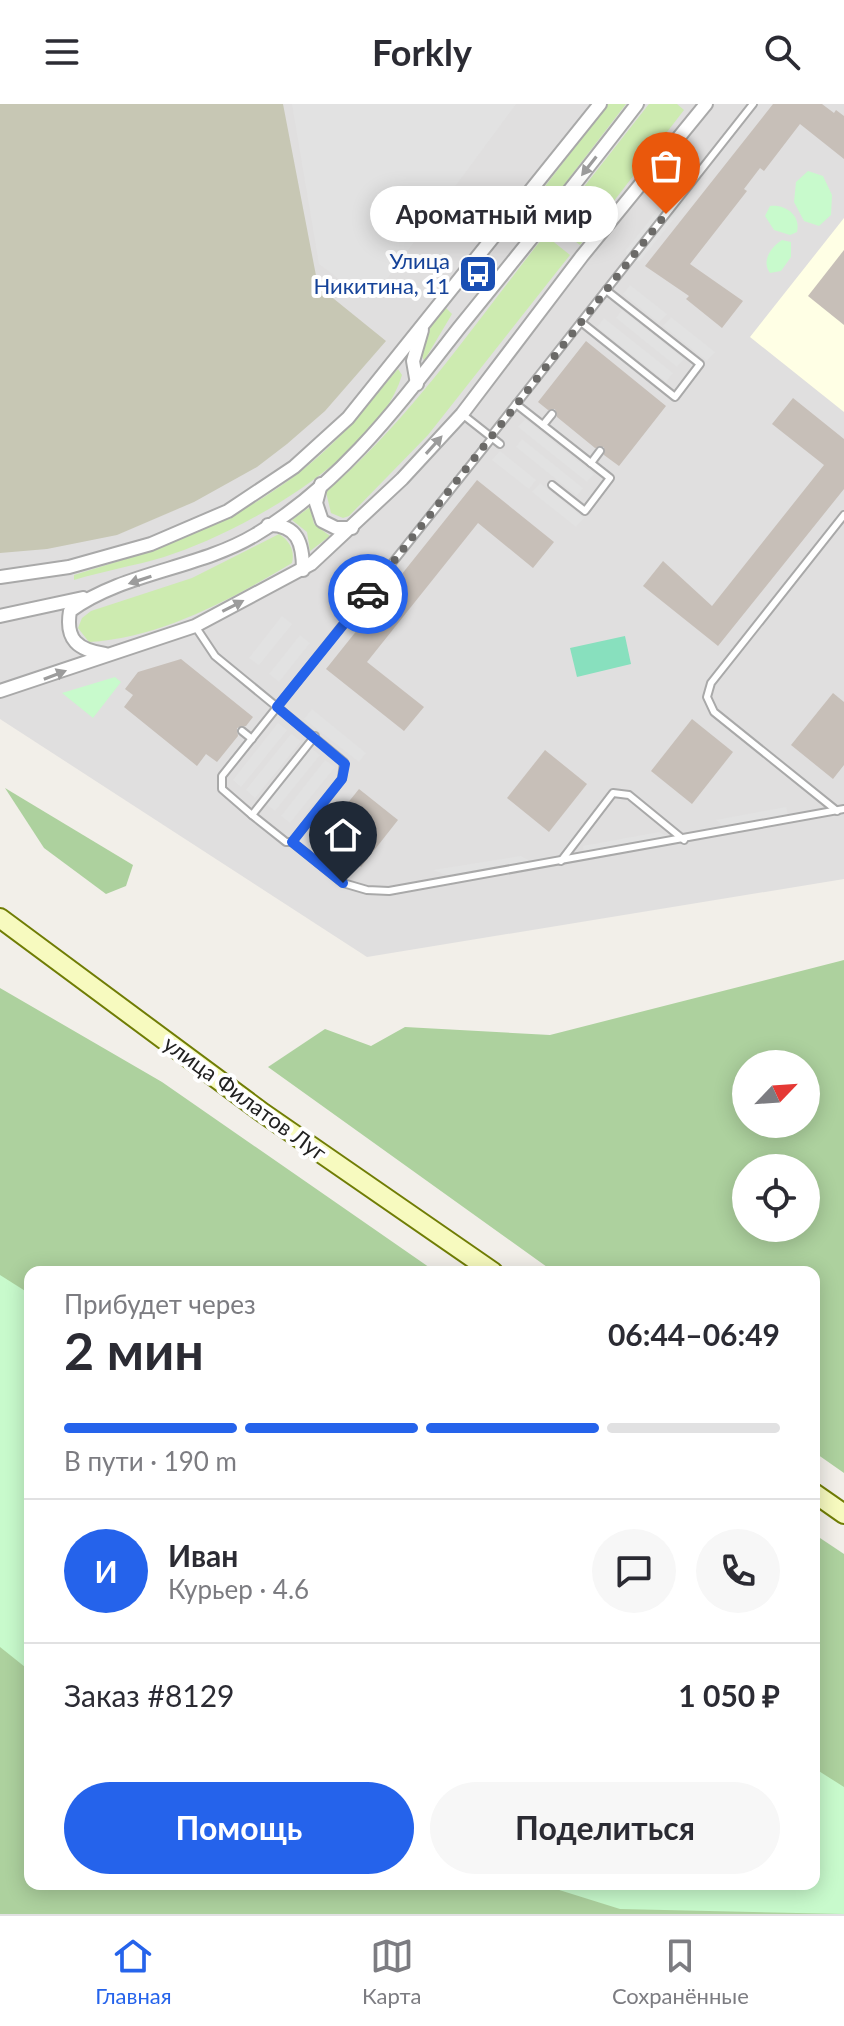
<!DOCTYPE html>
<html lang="ru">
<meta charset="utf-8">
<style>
body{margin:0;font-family:Lato,sans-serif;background:#f7f7f7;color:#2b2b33;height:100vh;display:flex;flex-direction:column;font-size:30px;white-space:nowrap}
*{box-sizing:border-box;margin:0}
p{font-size:26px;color:#7c7c81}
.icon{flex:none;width:44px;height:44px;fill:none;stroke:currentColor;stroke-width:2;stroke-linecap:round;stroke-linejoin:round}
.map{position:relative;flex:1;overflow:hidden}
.drawer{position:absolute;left:24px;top:1162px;width:796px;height:624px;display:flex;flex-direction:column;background:#fff;border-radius:16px;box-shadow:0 4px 20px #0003}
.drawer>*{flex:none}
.needle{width:52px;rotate:65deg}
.buttons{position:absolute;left:732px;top:946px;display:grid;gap:16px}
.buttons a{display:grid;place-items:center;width:88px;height:88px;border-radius:50%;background:#fff;box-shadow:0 4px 20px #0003;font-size:40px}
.pin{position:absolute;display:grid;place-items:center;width:68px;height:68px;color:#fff;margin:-82px -34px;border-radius:50% 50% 50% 0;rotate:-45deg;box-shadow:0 0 8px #0007}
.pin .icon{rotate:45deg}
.courier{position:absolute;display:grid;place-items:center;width:80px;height:80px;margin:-40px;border:6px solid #2563eb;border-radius:50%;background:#fff;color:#222;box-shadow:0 2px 10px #0007}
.bubble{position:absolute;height:56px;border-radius:28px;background:#fff;box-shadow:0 4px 20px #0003;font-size:26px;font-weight:700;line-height:56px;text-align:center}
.head em{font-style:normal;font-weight:700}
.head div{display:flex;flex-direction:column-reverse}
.head{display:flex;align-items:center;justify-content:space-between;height:136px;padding:0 40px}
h1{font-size:52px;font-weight:700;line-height:60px}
.bar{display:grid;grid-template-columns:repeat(4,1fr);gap:12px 8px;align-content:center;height:96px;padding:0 40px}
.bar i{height:10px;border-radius:6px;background:#e1e1e2}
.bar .current{background:#2563eb}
.bar p{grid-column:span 4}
.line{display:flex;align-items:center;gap:20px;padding:0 40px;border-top:2px solid #e1e1e2}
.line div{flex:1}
.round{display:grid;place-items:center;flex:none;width:84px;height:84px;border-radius:42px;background:#f7f7f7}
.cta{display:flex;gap:16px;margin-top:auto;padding:16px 40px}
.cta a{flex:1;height:92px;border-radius:48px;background:#2563eb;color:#fff;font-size:32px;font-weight:700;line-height:92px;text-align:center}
.cta a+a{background:#f7f7f7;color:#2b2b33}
header{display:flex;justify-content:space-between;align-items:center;height:104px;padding:0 40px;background:#fff;font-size:36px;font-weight:700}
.tabs{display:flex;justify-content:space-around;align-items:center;height:112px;border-top:2px solid #e1e1e2;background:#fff;font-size:22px;color:#7c7c81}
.tabs a{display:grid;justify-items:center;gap:4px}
.tabs .current{color:#2563eb}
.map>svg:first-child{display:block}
</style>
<header><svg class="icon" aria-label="menu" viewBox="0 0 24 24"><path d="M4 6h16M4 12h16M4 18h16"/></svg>Forkly<svg class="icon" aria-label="search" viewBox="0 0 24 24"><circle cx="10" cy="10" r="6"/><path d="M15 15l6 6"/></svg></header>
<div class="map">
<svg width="844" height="1810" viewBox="0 0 844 1810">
<rect width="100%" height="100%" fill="#f2efe9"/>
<polygon fill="#e0dfdf" points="0,0 844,0 844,775 367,853 0,615"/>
<polygon fill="#ffffe5" points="844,114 844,308 750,233"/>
<polygon fill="#c7c7b4" points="0,0 283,0 318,182 386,237 325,307 287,340 257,363 194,398 117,431 47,445 0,449"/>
<g fill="#cdebb0">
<polygon points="608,0 626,0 544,107 533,98"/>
<polygon points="649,0 677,0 684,6 580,141 554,121"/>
<path d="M545,131L570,151L428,331L349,412L343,414L331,409L326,388C411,315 475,219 545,131Z"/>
<path d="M446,204L452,210L424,257C415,239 434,218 446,204Z"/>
<path d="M398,265L402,271C378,352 241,429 164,453C134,462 103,467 74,476V471C173,441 263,410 338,334C360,313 378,288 398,265Z"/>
<polygon points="310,403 314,420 330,432 310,447 307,428 292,416"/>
<path d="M279,430C290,437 295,447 292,459C232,495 160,534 89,538L78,524L82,514L91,507L192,474Z"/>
</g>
<g fill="#add19e" fill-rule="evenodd">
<polygon points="5,684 133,761 126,782 106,790 44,744"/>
<path d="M844,856V1369L814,1348V1168H554L268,963L325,925L371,942L405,923L550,931ZM806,960V1020H746V960ZM806,1064V1124H746V1064Z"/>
<polygon points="0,884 162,978 436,1168 30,1168 30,1780 814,1780 814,1430 844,1450 844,1810 0,1810"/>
</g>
<g fill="#c8facc">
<polygon points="808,67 823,72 832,91 831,111 819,122 804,117 794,98 796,78"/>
<path d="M770,102C785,100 801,111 797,128L790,131L774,126L765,112Z"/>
<path d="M782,136L791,138V153L781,167L770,169C761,157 771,143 782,136Z"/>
<polygon points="115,573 121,578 93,614 62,589"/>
<polygon points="0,1171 30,1190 30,1567 0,1543"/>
<polygon points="814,1664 844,1683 844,1810 620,1805 540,1780 814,1780"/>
</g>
<polygon fill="#88e0be" points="625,532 631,560 577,573 570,544"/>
<g fill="#e2e2e2">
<polygon points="292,0 516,0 377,188 366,180 358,189 319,160"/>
<polygon points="680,88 627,154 626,146 671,89"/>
<polygon points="685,92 686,100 640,157 632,158"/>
<polygon points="630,181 667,210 659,219 623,190"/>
<polygon points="622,206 684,255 677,263 616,214"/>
<polygon points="671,213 715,248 707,257 663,222"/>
<polygon points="604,214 673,269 666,278 597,223"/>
<polygon points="525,315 594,370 587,378 518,323"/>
<polygon points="522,335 583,384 577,392 516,343"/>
<polygon points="500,347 536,376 529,385 492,356"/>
<polygon points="540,379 584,414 576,423 532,388"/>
<polygon points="282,512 292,520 259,561 249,554"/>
<polygon points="300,531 310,539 279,578 269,570"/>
<polygon points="312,605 366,649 359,658 304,615"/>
<polygon points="278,619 287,626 241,683 233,676"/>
<polygon points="291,630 301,637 255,694 246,686"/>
<polygon points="311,644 320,651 275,707 266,700"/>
<polygon points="325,656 335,663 290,719 281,712"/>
<polygon points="786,703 788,712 725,724 716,716"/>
<polygon points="659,728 671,734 584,751 583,742"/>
<polygon points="521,752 536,760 452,773 433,766"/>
</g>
<g fill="#c7bfb8">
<polygon points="773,0 822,0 834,9 836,6 844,12 844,55 800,20 764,67 760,64 744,85 747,87 690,160 743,197 722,224 686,195 689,192 645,162"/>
<polygon points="844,146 844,221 808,192"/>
<polygon points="586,237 666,302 619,362 604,351 604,343 595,344 557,313 555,305 548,306 538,298"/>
<polygon points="793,294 844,335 844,385 718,542 643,482 663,457 712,502 824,361 772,320"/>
<polygon points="477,376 554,438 533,464 478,419 367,558 424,603 404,627 326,565"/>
<polygon points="181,555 253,613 246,622 237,624 238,632 217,658 206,650 197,662 124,603 133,591 125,585 138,568"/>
<polygon points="833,589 844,598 844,661 833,675 791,641"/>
<polygon points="692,615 733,648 692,700 651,667"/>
<polygon points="545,646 587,680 549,728 507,694"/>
<polygon points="359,685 398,716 361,763 322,731"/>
</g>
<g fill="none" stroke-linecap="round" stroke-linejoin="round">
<defs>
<g id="lane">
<polyline points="581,218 675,293 700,260 606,186"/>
<polyline points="516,300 610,374 585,407 552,381"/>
<polyline points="462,310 500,340"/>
<polyline points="543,321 552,310"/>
<polyline points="491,332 753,0"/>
<polyline points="591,359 600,347"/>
<polyline points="195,522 215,552 344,658 342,675 292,738 343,779 367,786 389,787 844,705"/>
<polyline points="242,627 252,635"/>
<polyline points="837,707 714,608 707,593 711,579 844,411"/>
<polyline points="252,711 222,685 222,672 492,334"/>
<polyline points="292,738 286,738 252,711 315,632"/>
<polyline points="561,757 613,689 629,691 684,736"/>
</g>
<g id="street">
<polyline points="417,280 413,257 422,226"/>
<polyline points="321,380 316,399 322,417 336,424 352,424"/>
<path d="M268,421C298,420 303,440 303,466"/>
<polyline points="0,473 69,463 151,440 228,407 294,363 348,314 600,0"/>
<polyline points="0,512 83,494"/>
<path d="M105,550C78,546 65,536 70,507C123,468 198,465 255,431C341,380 399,301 459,224C519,150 579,76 637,0"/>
<polyline points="0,587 195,522 311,460 402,375 462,310 582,152 706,0"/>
</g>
<g id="secondary">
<polyline points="0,814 263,1009 493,1168"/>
<polyline points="814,1389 844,1410"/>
</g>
</defs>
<use href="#lane" stroke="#a9a9a9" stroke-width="10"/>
<use href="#street" stroke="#a9a9a9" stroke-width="16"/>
<use href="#secondary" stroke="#707d05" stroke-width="22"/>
<use href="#lane" stroke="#fff" stroke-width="6"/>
<use href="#street" stroke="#fff" stroke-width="12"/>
<use href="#secondary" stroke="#f7fabf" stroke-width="18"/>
</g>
<defs><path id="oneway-solid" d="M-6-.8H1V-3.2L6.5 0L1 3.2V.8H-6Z" transform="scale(2)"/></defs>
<g fill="#9c9c9c">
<use href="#oneway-solid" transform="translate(589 62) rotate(128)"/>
<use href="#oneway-solid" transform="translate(434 341) rotate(-48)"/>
<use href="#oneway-solid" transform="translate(140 476) rotate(162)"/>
<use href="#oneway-solid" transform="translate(233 502) rotate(-27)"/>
<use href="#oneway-solid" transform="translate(55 571) rotate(-21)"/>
</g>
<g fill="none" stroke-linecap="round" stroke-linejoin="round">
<polyline stroke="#6b6a68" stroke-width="8" stroke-dasharray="0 14.4" points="368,490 666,110"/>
<polyline stroke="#2563eb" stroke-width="10" points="343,779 292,738 342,675 345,660 277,603 368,490"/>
</g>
<defs>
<symbol id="bus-square" viewBox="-11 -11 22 22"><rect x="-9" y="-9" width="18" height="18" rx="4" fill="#1a4fb4" stroke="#fff"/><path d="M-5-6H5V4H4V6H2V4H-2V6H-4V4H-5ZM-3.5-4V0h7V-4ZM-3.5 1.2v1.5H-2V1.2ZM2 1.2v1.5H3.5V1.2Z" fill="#fff"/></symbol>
</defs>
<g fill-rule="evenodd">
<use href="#bus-square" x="456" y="148" width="44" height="44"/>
</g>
<g text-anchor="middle" stroke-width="8" stroke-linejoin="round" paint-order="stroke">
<g font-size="22" fill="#164399" stroke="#fff" text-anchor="end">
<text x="450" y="165">Улица<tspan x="450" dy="25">Никитина, 11</tspan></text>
</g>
<g font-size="22" fill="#222" stroke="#fff">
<text transform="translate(245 994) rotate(36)" y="8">улица Филатов Луг</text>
</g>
</g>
</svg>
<div class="buttons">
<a><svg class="needle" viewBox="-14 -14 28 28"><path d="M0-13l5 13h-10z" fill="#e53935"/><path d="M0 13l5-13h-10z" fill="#7c7c81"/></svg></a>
<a><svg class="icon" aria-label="locate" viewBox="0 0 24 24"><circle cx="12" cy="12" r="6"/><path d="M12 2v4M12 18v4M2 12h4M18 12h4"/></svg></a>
</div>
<div class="pin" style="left:666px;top:110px;background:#ea580c"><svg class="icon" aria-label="bag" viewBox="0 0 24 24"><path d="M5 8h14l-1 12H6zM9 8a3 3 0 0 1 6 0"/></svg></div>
<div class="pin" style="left:343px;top:779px;background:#1f2937"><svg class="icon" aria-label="home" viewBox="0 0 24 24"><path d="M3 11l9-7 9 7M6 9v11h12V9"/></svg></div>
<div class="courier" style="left:368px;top:490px"><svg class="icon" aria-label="car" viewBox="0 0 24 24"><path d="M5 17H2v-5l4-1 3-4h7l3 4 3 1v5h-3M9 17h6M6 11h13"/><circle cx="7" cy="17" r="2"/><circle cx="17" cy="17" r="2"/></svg></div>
<div class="bubble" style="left:370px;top:82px;width:248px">Ароматный мир</div>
<section class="drawer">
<div class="head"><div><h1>2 мин</h1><p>Прибудет через</p></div><em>06:44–06:49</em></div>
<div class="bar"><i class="current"></i><i class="current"></i><i class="current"></i><i></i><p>В пути · 190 m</p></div>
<div class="line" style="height:144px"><b class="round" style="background:#2563eb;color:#fff">И</b><div><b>Иван</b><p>Курьер · 4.6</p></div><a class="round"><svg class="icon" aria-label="chat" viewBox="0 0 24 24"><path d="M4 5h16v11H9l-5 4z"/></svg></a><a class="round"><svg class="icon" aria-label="phone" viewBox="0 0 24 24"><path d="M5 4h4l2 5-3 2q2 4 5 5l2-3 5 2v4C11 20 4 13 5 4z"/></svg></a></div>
<div class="line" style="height:104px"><div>Заказ #8129</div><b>1 050 ₽</b></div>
<div class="cta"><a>Помощь</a><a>Поделиться</a></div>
</section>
</div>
<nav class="tabs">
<a class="current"><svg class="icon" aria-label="home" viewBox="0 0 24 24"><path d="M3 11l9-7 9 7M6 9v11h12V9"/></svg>Главная</a>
<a><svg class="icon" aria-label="map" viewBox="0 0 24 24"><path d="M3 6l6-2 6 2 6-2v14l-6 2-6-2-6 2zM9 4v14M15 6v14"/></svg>Карта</a>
<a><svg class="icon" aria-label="saved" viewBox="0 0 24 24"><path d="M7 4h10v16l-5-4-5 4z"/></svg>Сохранённые</a>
</nav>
